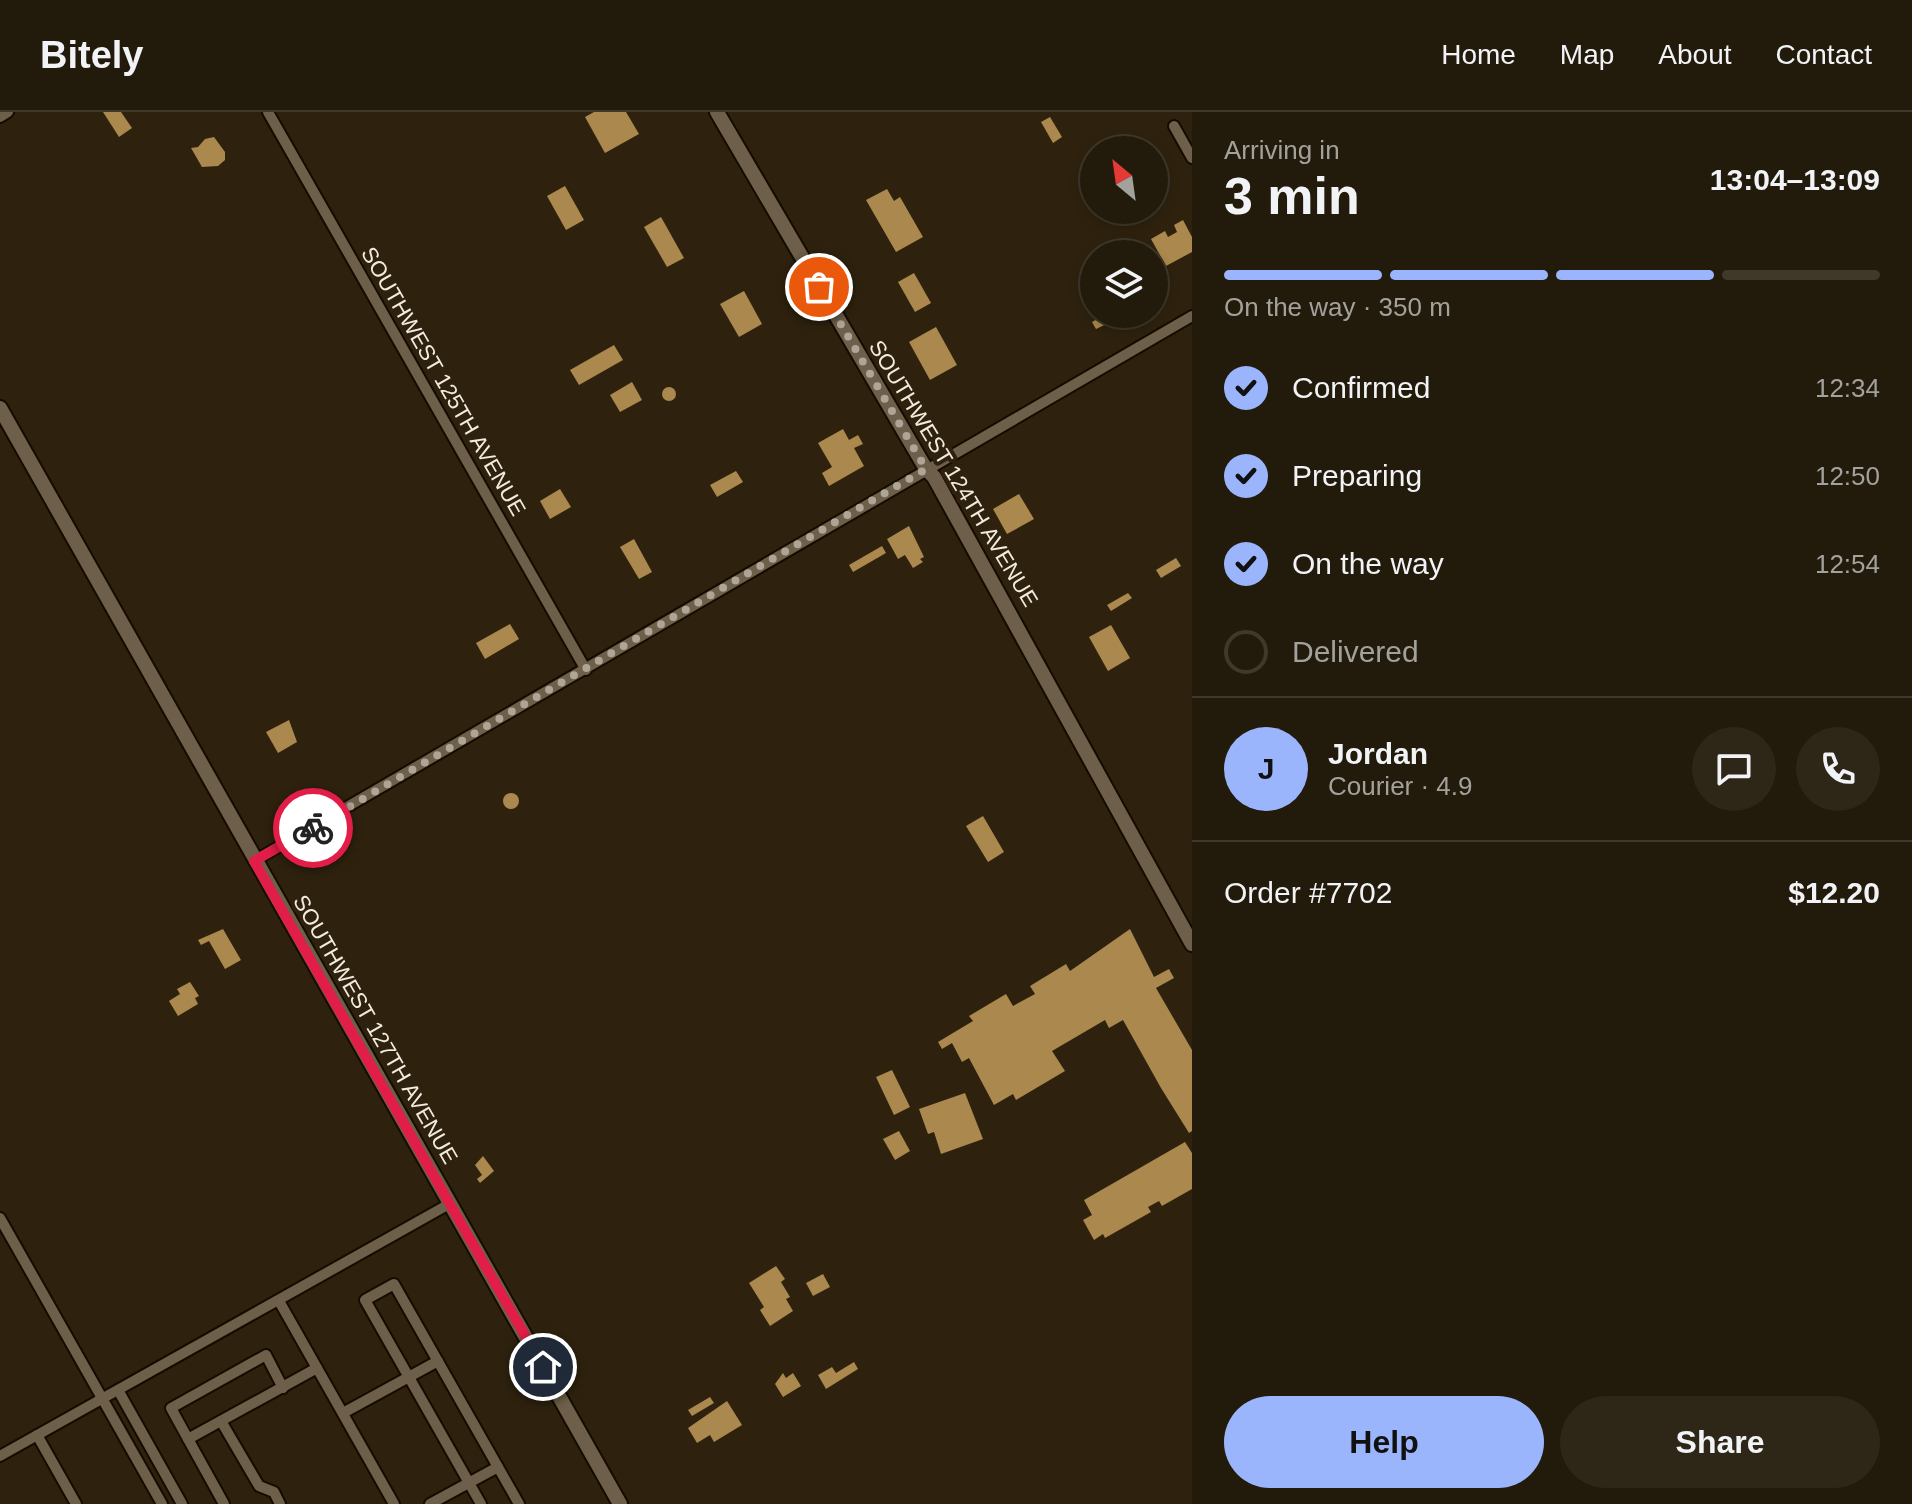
<!DOCTYPE html>
<meta charset="utf-8">
<style>
body{margin:0;font-family:Arial,sans-serif;background:#2e2718;color:#f1f3f6;height:100vh;display:flex;flex-direction:column;font-size:30px;white-space:nowrap}
*{box-sizing:border-box;margin:0}
p{font-size:26px;color:#a2a19c}
.icon{flex:none;width:44px;height:44px;fill:none;stroke:currentColor;stroke-width:2;stroke-linecap:round;stroke-linejoin:round}
.map{position:relative;flex:1;overflow:hidden}
.sheet{display:flex;flex-direction:column;background:#221a0a;width:720px}
.sheet>*{flex:none}
.needle{width:52px;rotate:331deg}
.buttons{position:absolute;left:1080px;top:24px;display:grid;gap:16px}
.buttons a{display:grid;place-items:center;width:88px;height:88px;border-radius:50%;background:#221a0a;box-shadow:0 4px 12px #0003,0 0 0 2px #3f382b;font-size:40px}
.pin{position:absolute;display:grid;place-items:center;width:68px;height:68px;color:#fff;margin:-34px;border:4px solid #fff;border-radius:50%;box-shadow:0 2px 8px #0007}
.courier{position:absolute;display:grid;place-items:center;width:80px;height:80px;margin:-40px;border:6px solid #e11d48;border-radius:50%;background:#fff;color:#222;box-shadow:0 2px 10px #0007}
.summary em{font-style:normal;font-weight:700}
.summary div{display:flex;flex-direction:column-reverse}
.summary{display:flex;align-items:center;justify-content:space-between;height:136px;padding:0 32px}
h1{font-size:52px;font-weight:700;line-height:60px}
.bar{display:grid;grid-template-columns:repeat(4,1fr);gap:12px 8px;align-content:center;height:96px;padding:0 32px}
.bar i{height:10px;border-radius:6px;background:#3f382b}
.bar .active{background:#9bb5fd}
.bar p{grid-column:span 4}
.line{display:flex;align-items:center;gap:20px;padding:0 32px;border-top:2px solid #3f382b}
.line div{flex:1}
.round{display:grid;place-items:center;flex:none;width:84px;height:84px;border-radius:42px;background:#2e2718}
ol{padding:0 32px;list-style:none}
li{display:flex;align-items:center;gap:24px;height:88px}
li p{margin-inline-start:auto}
li .icon{padding:8px;border-radius:50%;background:#9bb5fd;color:#111;stroke-width:4}
li:last-child{color:#a2a19c}
li i{width:44px;height:44px;border:4px solid #3f382b;border-radius:50%}
.action{display:flex;gap:16px;margin-top:auto;padding:16px 32px}
.action a{flex:1;height:92px;border-radius:48px;background:#9bb5fd;color:#111;font-size:32px;font-weight:700;line-height:92px;text-align:center}
.action a+a{background:#2e2718;color:#f1f3f6}
header{display:flex;align-items:center;gap:48px;box-sizing:border-box;height:112px;padding:0 40px;background:#221a0a;border-bottom:2px solid #3f382b}
header strong{font-size:38px}
nav{display:flex;gap:44px;margin-inline-start:auto;font-size:28px}
main{display:flex;flex:1;min-height:0}
.map>svg:first-child{display:block}
</style>
<header>
<strong>Bitely</strong>
<nav><a>Home</a><a>Map</a><a>About</a><a>Contact</a></nav>
</header>
<main>
<div class="map">
<svg width="1192" height="1392" viewBox="0 0 1192 1392">
<rect width="100%" height="100%" fill="#2e220e"/>
<g fill="#ab884d">
<polygon points="103,0 121,0 132,16 119,25"/>
<polygon points="594,0 626,0 639,22 605,41 585,5"/>
<polygon points="1050,5 1062,25 1053,31 1041,10"/>
<polygon points="214,25 225,40 225,48 218,54 202,55 191,36 198,35 205,27"/>
<polygon points="565,74 584,108 566,118 547,84"/>
<polygon points="887,77 894,89 900,85 923,125 896,140 866,88"/>
<polygon points="661,105 684,146 667,155 644,115"/>
<polygon points="1183,108 1192,125 1192,140 1166,154 1151,127 1165,119 1168,125 1177,120 1174,113"/>
<polygon points="914,161 931,191 915,200 898,170"/>
<polygon points="744,179 762,212 739,225 720,192"/>
<polygon points="1097,202 1117,202 1119,206 1096,217 1092,210 1099,206"/>
<polygon points="936,215 957,253 930,268 909,230"/>
<polygon points="614,233 623,248 579,273 570,258"/>
<polygon points="632,270 642,288 620,300 610,283"/>
<circle cx="669" cy="282" r="7"/>
<polygon points="843,317 849,328 858,323 863,332 854,336 864,354 829,374 822,361 832,355 818,331"/>
<polygon points="736,359 743,370 717,385 710,373"/>
<polygon points="560,377 571,395 550,407 540,389"/>
<polygon points="1019,382 1034,407 1007,422 993,397"/>
<polygon points="909,414 924,445 920,447 923,450 913,456 905,443 898,447 887,427"/>
<polygon points="634,427 652,460 639,467 620,435"/>
<polygon points="882,434 886,441 853,460 849,453"/>
<polygon points="1176,446 1181,454 1161,466 1156,458"/>
<polygon points="1128,481 1132,486 1111,499 1107,493"/>
<polygon points="510,512 519,527 485,547 476,531"/>
<polygon points="1111,513 1130,546 1108,559 1089,525"/>
<polygon points="289,608 297,630 278,641 266,620"/>
<circle cx="511" cy="689" r="8"/>
<polygon points="983,704 1004,740 988,750 966,714"/>
<polygon points="223,817 241,848 225,857 209,829 201,833 198,828"/>
<polygon points="1130,817 1154,865 1169,857 1174,866 1156,876 1192,938 1192,1019 1189,1021 1161,976 1123,908 1109,916 1105,908 1052,939 1065,959 1016,988 1013,982 994,993 969,946 962,950 952,931 942,937 938,930 973,909 969,904 1006,882 1013,894 1035,882 1030,874 1066,852 1070,859"/>
<polygon points="190,870 199,884 195,886 198,892 178,904 169,889 180,882 177,877"/>
<polygon points="892,958 910,995 894,1003 876,965"/>
<polygon points="965,981 983,1027 941,1042 934,1020 928,1022 919,997"/>
<polygon points="899,1019 910,1039 895,1048 883,1027"/>
<polygon points="1185,1030 1192,1041 1192,1077 1162,1094 1159,1089 1148,1095 1151,1100 1105,1126 1103,1122 1094,1128 1083,1108 1092,1103 1084,1088"/>
<polygon points="483,1044 494,1059 480,1071 477,1067 482,1063 475,1053"/>
<polygon points="776,1154 785,1167 781,1170 790,1185 786,1187 793,1199 770,1214 760,1198 764,1195 749,1171"/>
<polygon points="823,1162 830,1175 813,1184 806,1171"/>
<polygon points="854,1250 858,1257 826,1277 818,1263 832,1255 836,1261"/>
<polygon points="783,1261 786,1266 793,1261 801,1274 783,1285 775,1272"/>
<polygon points="710,1285 714,1291 692,1304 688,1298"/>
<polygon points="727,1289 742,1313 714,1330 710,1323 697,1331 688,1316"/>
</g>
<g fill="none" stroke-linecap="round" stroke-linejoin="round">
<defs>
<g id="street">
<polyline points="268,0 586,558"/>
<polyline points="0,5 8,0"/>
<polyline points="1174,14 1192,46"/>
<polyline points="254,749 1192,204"/>
<polyline points="0,1106 162,1392"/>
<polyline points="279,1189 394,1392"/>
<polyline points="283,1276 266,1243 171,1296 188,1327 317,1256"/>
<polyline points="118,1278 182,1392"/>
<polyline points="343,1301 438,1249"/>
<polyline points="221,1309 259,1374 274,1380 280,1392"/>
<polyline points="37,1323 76,1392"/>
<polyline points="188,1327 224,1392"/>
<polyline points="0,1344 451,1091"/>
<polyline points="430,1392 498,1355"/>
<polyline points="481,1392 365,1188 394,1172 519,1392"/>
</g>
<g id="secondary">
<polyline points="717,0 926,357 934,365 1192,832"/>
<polyline points="0,296 620,1392"/>
</g>
</defs>
<use href="#street" stroke="#160b00" stroke-width="14"/>
<use href="#secondary" stroke="#160b00" stroke-width="18"/>
<use href="#street" stroke="#6d5f49" stroke-width="10"/>
<use href="#secondary" stroke="#6d5f49" stroke-width="14"/>
</g>
<g fill="none" stroke-linecap="round" stroke-linejoin="round">
<polyline stroke="#aea596" stroke-width="8" stroke-dasharray="0 14.4" points="313,716 926,357 819,175"/>
<polyline stroke="#e11d48" stroke-width="10" points="313,716 254,749 543,1255"/>
</g>
<g text-anchor="middle" stroke-width="8" stroke-linejoin="round" paint-order="stroke">
<g font-size="22" fill="#f3ebdf" stroke="#2e220e">
<text transform="translate(444 269) rotate(60)" y="8">SOUTHWEST 125TH AVENUE</text>
<text transform="translate(954 361) rotate(59)" y="8">SOUTHWEST 124TH AVENUE</text>
<text transform="translate(376 917) rotate(60)" y="8">SOUTHWEST 127TH AVENUE</text>
</g>
</g>
</svg>
<div class="buttons">
<a><svg class="needle" viewBox="-14 -14 28 28"><path d="M0-13l5 13h-10z" fill="#e53935"/><path d="M0 13l5-13h-10z" fill="#a2a19c"/></svg></a>
<a><svg class="icon" aria-label="layers" viewBox="0 0 24 24"><path d="M12 4l9 5-9 5-9-5zM3 14l9 5 9-5"/></svg></a>
</div>
<div class="pin" style="left:819px;top:175px;background:#ea580c"><svg class="icon" aria-label="bag" viewBox="0 0 24 24"><path d="M5 8h14l-1 12H6zM9 8a3 3 0 0 1 6 0"/></svg></div>
<div class="pin" style="left:543px;top:1255px;background:#1f2937"><svg class="icon" aria-label="home" viewBox="0 0 24 24"><path d="M3 11l9-7 9 7M6 9v11h12V9"/></svg></div>
<div class="courier" style="left:313px;top:716px"><svg class="icon" aria-label="bike" viewBox="0 0 24 24"><circle cx="6" cy="16" r="4"/><circle cx="18" cy="16" r="4"/><path d="M6 16l4-8h5l3 8M10 8l3 8H6M13 5h3"/></svg></div>
</div>
<section class="sheet">
<div class="summary"><div><h1>3 min</h1><p>Arriving in</p></div><em>13:04–13:09</em></div>
<div class="bar"><i class="active"></i><i class="active"></i><i class="active"></i><i></i><p>On the way · 350 m</p></div>
<ol>
<li><svg class="icon" aria-label="check" viewBox="0 0 24 24"><path d="M5 12l5 5 9-10"/></svg>Confirmed<p>12:34</p></li>
<li><svg class="icon" aria-label="check" viewBox="0 0 24 24"><path d="M5 12l5 5 9-10"/></svg>Preparing<p>12:50</p></li>
<li><svg class="icon" aria-label="check" viewBox="0 0 24 24"><path d="M5 12l5 5 9-10"/></svg>On the way<p>12:54</p></li>
<li><i></i>Delivered</li>
</ol>
<div class="line" style="height:144px"><b class="round" style="background:#9bb5fd;color:#111">J</b><div><b>Jordan</b><p>Courier · 4.9</p></div><a class="round"><svg class="icon" aria-label="chat" viewBox="0 0 24 24"><path d="M4 5h16v11H9l-5 4z"/></svg></a><a class="round"><svg class="icon" aria-label="phone" viewBox="0 0 24 24"><path d="M5 4h4l2 5-3 2q2 4 5 5l2-3 5 2v4C11 20 4 13 5 4z"/></svg></a></div>
<div class="line" style="height:104px"><div>Order #7702</div><b>$12.20</b></div>
<div class="action"><a>Help</a><a>Share</a></div>
</section>
</main>
